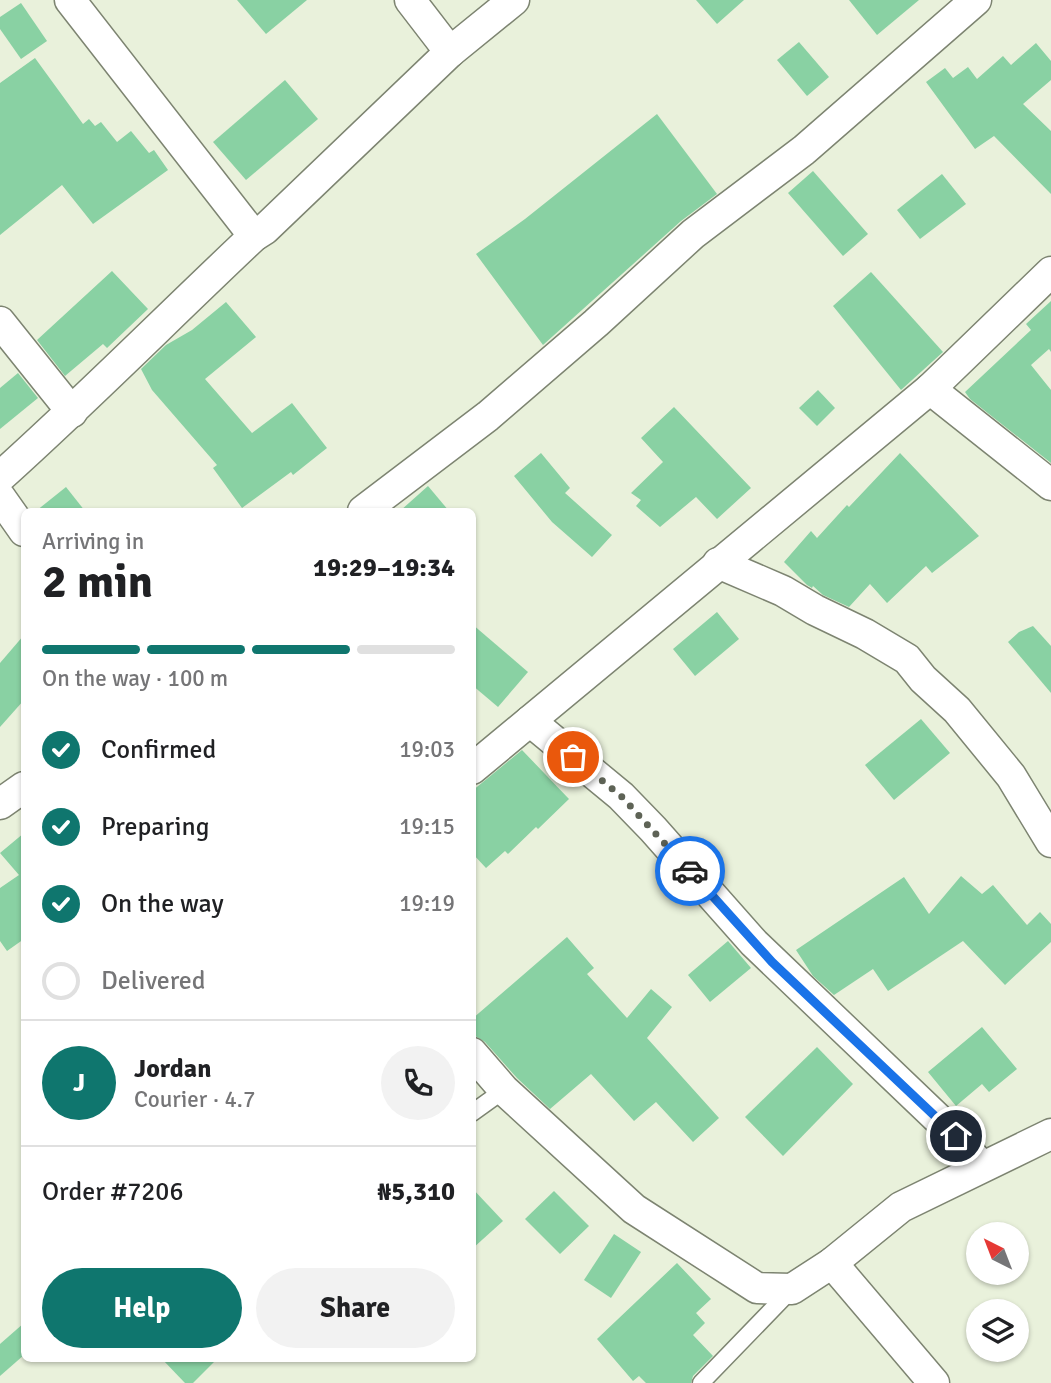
<!DOCTYPE html>
<meta charset="utf-8">
<style>
body{margin:0;font-family:Signika,sans-serif;background:#f2f2f2;color:#202124;height:100vh;display:flex;flex-direction:column;font-size:26px;white-space:nowrap}
*{box-sizing:border-box;margin:0}
p{font-size:23px;color:#757577}
.icon{flex:none;width:38px;height:38px;fill:none;stroke:currentColor;stroke-width:2;stroke-linecap:round;stroke-linejoin:round}
.map{position:relative;flex:1;overflow:hidden}
.drawer{position:absolute;left:21px;top:508px;width:455px;height:854px;display:flex;flex-direction:column;background:#fff;border-radius:10px;box-shadow:0 2px 5px #0004}
.drawer>*{flex:none}
.needle{width:46px;rotate:318deg}
.controls{position:absolute;left:966px;top:1222px;display:grid;gap:14px}
.controls a{display:grid;place-items:center;width:63px;height:63px;border-radius:50%;background:#fff;box-shadow:0 2px 5px #0004;font-size:35px}
.pin{position:absolute;display:grid;place-items:center;width:60px;height:60px;color:#fff;margin:-30px;border:4px solid #fff;border-radius:50%;box-shadow:0 2px 7px #0007}
.courier{position:absolute;display:grid;place-items:center;width:70px;height:70px;margin:-35px;border:5px solid #1a73e8;border-radius:50%;background:#fff;color:#222;box-shadow:0 2px 9px #0007}
.summary em{font-style:normal;font-weight:800}
.summary div{display:flex;flex-direction:column-reverse}
.summary{display:flex;align-items:center;justify-content:space-between;height:119px;padding:0 21px}
h1{font-size:46px;font-weight:800;line-height:52px}
.bar{display:grid;grid-template-columns:repeat(4,1fr);gap:10px 7px;align-content:center;height:84px;padding:0 21px}
.bar i{height:9px;border-radius:5px;background:#e0e0e0}
.bar .on{background:#0f766e}
.bar p{grid-column:span 4}
.line{display:flex;align-items:center;gap:18px;padding:0 21px;border-top:2px solid #e0e0e0}
.line div{flex:1}
.round{display:grid;place-items:center;flex:none;width:74px;height:74px;border-radius:37px;background:#f2f2f2}
ol{padding:0 21px;list-style:none}
li{display:flex;align-items:center;gap:21px;height:77px}
li p{margin-inline-start:auto}
li .icon{padding:7px;border-radius:50%;background:#0f766e;color:#fff;stroke-width:4}
li:last-child{color:#757577}
li i{width:38px;height:38px;border:4px solid #e0e0e0;border-radius:50%}
.action{display:flex;gap:14px;margin-top:auto;padding:14px 21px}
.action a{flex:1;height:80px;border-radius:42px;background:#0f766e;color:#fff;font-size:28px;font-weight:800;line-height:80px;text-align:center}
.action a+a{background:#f2f2f2;color:#202124}
.map>svg:first-child{display:block}
</style>
<div class="map">
<svg width="1051" height="1383" viewBox="0 0 1051 1383">
<rect width="100%" height="100%" fill="#e9f1db"/>
<g fill="#89d1a3">
<polygon points="237,0 307,0 266,34"/>
<polygon points="696,0 744,0 717,24"/>
<polygon points="849,0 919,0 877,35"/>
<polygon points="21,3 47,41 21,59 0,29 0,17"/>
<polygon points="799,42 829,77 807,96 777,60"/>
<polygon points="1036,43 1051,61 1051,80 1023,104 1051,131 1051,194 994,136 975,149 926,82 945,68 953,78 968,67 977,79 1003,56 1011,65"/>
<polygon points="35,58 83,124 89,119 95,126 101,122 117,142 131,131 149,153 154,150 168,170 93,224 62,185 0,235 0,83"/>
<polygon points="285,80 318,119 246,180 213,142"/>
<polygon points="657,114 717,194 681,221 543,345 476,254 525,219"/>
<polygon points="813,171 868,234 843,256 788,193"/>
<polygon points="942,174 966,204 920,239 897,210"/>
<polygon points="112,271 148,309 107,348 103,344 65,376 37,340"/>
<polygon points="871,272 943,352 901,390 833,306"/>
<polygon points="1051,301 1051,352 1049,349 1031,365 1051,390 1051,463 970,399 965,392 1031,330 1026,324"/>
<polygon points="226,302 256,337 205,379 252,433 292,403 327,448 293,475 291,472 242,508 213,468 217,465 152,390 141,369 166,345 192,330"/>
<polygon points="18,373 38,398 0,429 0,388"/>
<polygon points="818,390 835,408 817,426 799,408"/>
<polygon points="674,407 751,488 717,519 696,497 660,527 636,506 641,500 631,493 663,462 641,438"/>
<polygon points="541,453 570,488 565,493 612,535 592,557 552,522 514,476"/>
<polygon points="900,453 979,536 932,573 926,566 887,603 870,584 849,607 823,595 813,586 812,588 807,585 784,562 811,531 817,538 847,505 849,507"/>
<polygon points="428,486 449,511 400,511"/>
<polygon points="66,487 85,511 36,511"/>
<polygon points="717,612 739,639 695,676 673,649"/>
<polygon points="472,624 528,672 498,707 472,685"/>
<polygon points="1033,626 1051,646 1051,693 1008,642 1019,632"/>
<polygon points="24,635 24,700 0,727 0,663"/>
<polygon points="921,719 950,753 894,800 865,765"/>
<polygon points="522,750 569,799 538,829 536,827 508,854 505,851 486,868 472,853 472,791"/>
<polygon points="24,833 24,939 7,951 0,941 0,888 19,875 0,853"/>
<polygon points="961,876 982,894 993,885 1027,925 1040,912 1051,924 1051,942 1005,985 963,941 888,991 873,969 834,995 813,976 796,950 904,877 929,914"/>
<polygon points="567,937 594,968 587,974 627,1018 651,989 672,1007 647,1038 719,1118 693,1142 656,1102 634,1121 591,1074 550,1109 517,1078 485,1042 472,1034 472,1019"/>
<polygon points="728,941 751,968 710,1002 688,975"/>
<polygon points="982,1027 1017,1069 989,1092 982,1084 956,1106 928,1072"/>
<polygon points="817,1047 853,1084 783,1156 745,1117"/>
<polygon points="472,1188 503,1221 472,1249"/>
<polygon points="554,1191 589,1226 560,1254 525,1219"/>
<polygon points="614,1234 641,1252 611,1298 584,1280"/>
<polygon points="677,1263 711,1299 696,1313 705,1323 693,1335 713,1356 693,1376 691,1383 646,1383 639,1376 633,1381 597,1339"/>
<polygon points="24,1323 24,1355 0,1376 0,1344"/>
<polygon points="161,1358 218,1358 193,1383 185,1383"/>
</g>
<g fill="none" stroke-linecap="round" stroke-linejoin="round">
<defs>
<g id="service">
<polyline points="472,1113 504,1090"/>
<polyline points="701,1383 792,1289"/>
</g>
<g id="minor">
<polyline points="70,0 254,236"/>
<polyline points="410,0 450,52"/>
<polyline points="0,322 72,412"/>
<polyline points="930,389 1051,485"/>
<path d="M0,477C87,399 169,316 254,236L265,229L450,52L514,0"/>
<polyline points="0,497 24,531"/>
<polyline points="363,511 488,416 596,323 693,234 804,150 976,0"/>
<polyline points="718,563 783,591 815,610 865,634 907,659 923,679 957,710 1011,776 1051,842"/>
<polyline points="530,721 621,796 653,829 754,943 956,1136 981,1166"/>
<polyline points="472,769 930,389 1051,272"/>
<polyline points="0,804 24,787"/>
<polyline points="472,1053 504,1090 634,1209 757,1288 792,1289 832,1263 901,1207 1051,1134"/>
<polyline points="832,1263 934,1383"/>
</g>
</defs>
<use href="#service" stroke="#7d8471" stroke-width="19"/>
<use href="#minor" stroke="#7d8471" stroke-width="33"/>
<use href="#service" stroke="#fff" stroke-width="16"/>
<use href="#minor" stroke="#fff" stroke-width="30"/>
</g>
<g fill="none" stroke-linecap="round" stroke-linejoin="round">
<polyline stroke="#5e6356" stroke-width="7" stroke-dasharray="0 12.6" points="573,757 621,796 690,871"/>
<polyline stroke="#1a73e8" stroke-width="9" points="690,871 772,962 956,1136"/>
</g>
</svg>
<div class="controls">
<a><svg class="needle" viewBox="-14 -14 28 28"><path d="M0-13l5 13h-10z" fill="#e53935"/><path d="M0 13l5-13h-10z" fill="#757577"/></svg></a>
<a><svg class="icon" aria-label="layers" viewBox="0 0 24 24"><path d="M12 4l9 5-9 5-9-5zM3 14l9 5 9-5"/></svg></a>
</div>
<div class="pin" style="left:573px;top:757px;background:#ea580c"><svg class="icon" aria-label="bag" viewBox="0 0 24 24"><path d="M5 8h14l-1 12H6zM9 8a3 3 0 0 1 6 0"/></svg></div>
<div class="pin" style="left:956px;top:1136px;background:#1f2937"><svg class="icon" aria-label="home" viewBox="0 0 24 24"><path d="M3 11l9-7 9 7M6 9v11h12V9"/></svg></div>
<div class="courier" style="left:690px;top:871px"><svg class="icon" aria-label="car" viewBox="0 0 24 24"><path d="M5 17H2v-5l4-1 3-4h7l3 4 3 1v5h-3M9 17h6M6 11h13"/><circle cx="7" cy="17" r="2"/><circle cx="17" cy="17" r="2"/></svg></div>
<section class="drawer">
<div class="summary"><div><h1>2 min</h1><p>Arriving in</p></div><em>19:29–19:34</em></div>
<div class="bar"><i class="on"></i><i class="on"></i><i class="on"></i><i></i><p>On the way · 100 m</p></div>
<ol>
<li><svg class="icon" aria-label="check" viewBox="0 0 24 24"><path d="M5 12l5 5 9-10"/></svg>Confirmed<p>19:03</p></li>
<li><svg class="icon" aria-label="check" viewBox="0 0 24 24"><path d="M5 12l5 5 9-10"/></svg>Preparing<p>19:15</p></li>
<li><svg class="icon" aria-label="check" viewBox="0 0 24 24"><path d="M5 12l5 5 9-10"/></svg>On the way<p>19:19</p></li>
<li><i></i>Delivered</li>
</ol>
<div class="line" style="height:126px"><b class="round" style="background:#0f766e;color:#fff">J</b><div><b>Jordan</b><p>Courier · 4.7</p></div><a class="round"><svg class="icon" aria-label="phone" viewBox="0 0 24 24"><path d="M5 4h4l2 5-3 2q2 4 5 5l2-3 5 2v4C11 20 4 13 5 4z"/></svg></a></div>
<div class="line" style="height:91px"><div>Order #7206</div><b>₦5,310</b></div>
<div class="action"><a>Help</a><a>Share</a></div>
</section>
</div>
